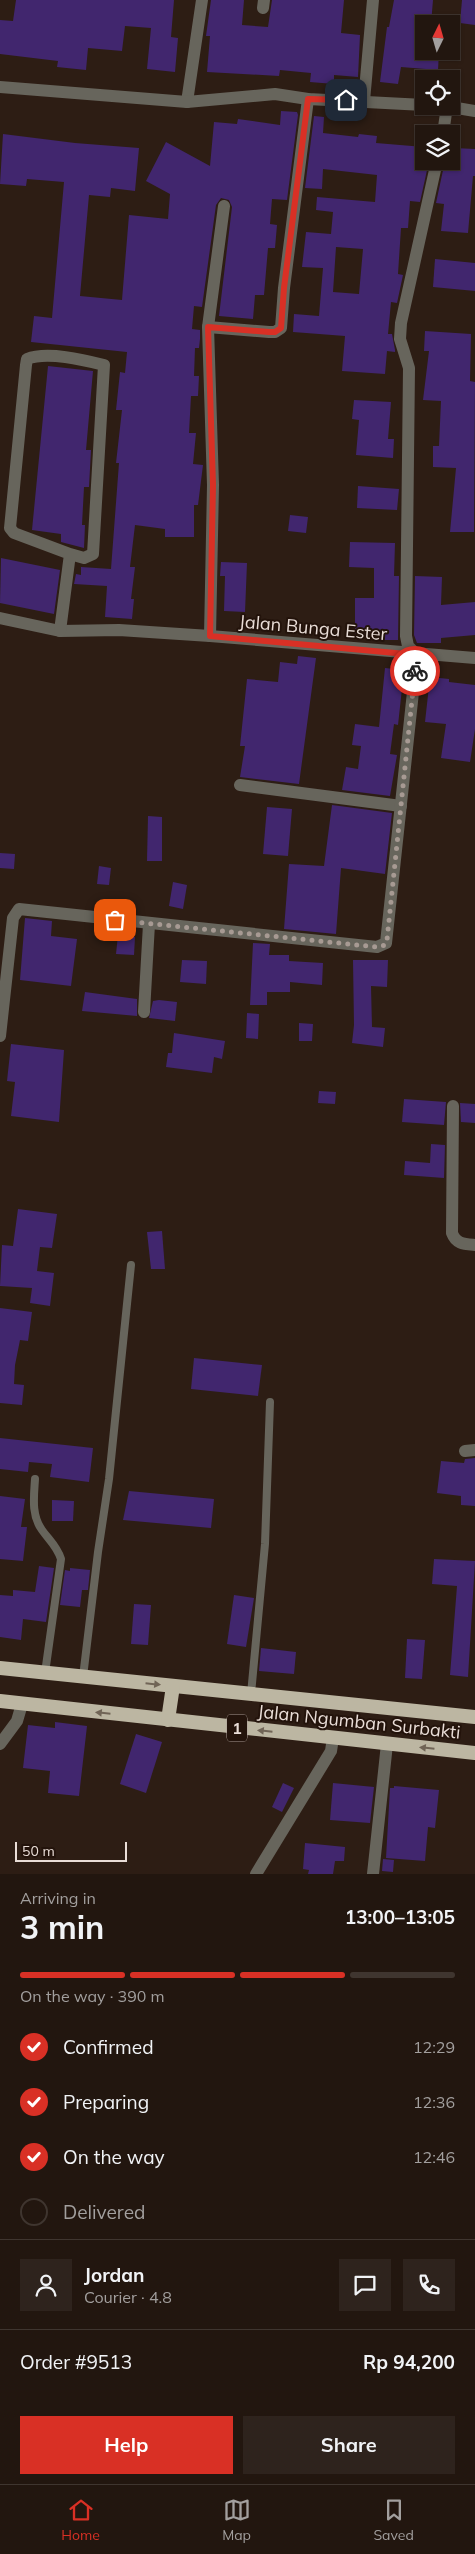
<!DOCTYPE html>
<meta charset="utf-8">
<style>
body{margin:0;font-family:Mulish,sans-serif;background:#2e231d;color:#f1f3f6;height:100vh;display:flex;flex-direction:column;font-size:19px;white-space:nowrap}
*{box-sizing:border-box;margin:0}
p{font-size:16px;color:#a29f9e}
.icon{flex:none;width:28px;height:28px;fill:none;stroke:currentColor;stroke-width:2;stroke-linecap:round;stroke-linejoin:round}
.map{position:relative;height:1874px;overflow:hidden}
.sheet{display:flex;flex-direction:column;background:#22160f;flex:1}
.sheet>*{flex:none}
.needle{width:32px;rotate:5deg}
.fabs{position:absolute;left:415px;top:15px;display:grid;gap:10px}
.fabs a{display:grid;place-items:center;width:45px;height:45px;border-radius:0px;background:#22160f;box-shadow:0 1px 4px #0004,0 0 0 1px #3f352f;font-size:25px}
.scale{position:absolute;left:15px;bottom:12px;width:112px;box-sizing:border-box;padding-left:5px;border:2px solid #e9ddd7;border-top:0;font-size:14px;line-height:18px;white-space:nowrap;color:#e9ddd7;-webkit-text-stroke:4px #23130b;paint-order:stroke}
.pin{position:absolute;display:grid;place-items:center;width:42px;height:42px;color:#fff;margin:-21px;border-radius:10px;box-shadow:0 2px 8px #0006}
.courier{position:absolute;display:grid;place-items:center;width:50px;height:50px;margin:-25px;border:4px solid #d93025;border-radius:50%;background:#fff;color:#222;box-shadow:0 1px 6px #0007}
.head em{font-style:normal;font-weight:700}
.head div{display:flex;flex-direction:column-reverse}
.head{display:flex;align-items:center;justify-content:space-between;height:85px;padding:0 20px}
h1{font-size:32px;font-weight:700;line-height:38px}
.bar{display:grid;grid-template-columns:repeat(4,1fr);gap:8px 5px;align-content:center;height:60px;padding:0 20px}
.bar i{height:6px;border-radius:4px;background:#3f352f}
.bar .on{background:#d93025}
.bar p{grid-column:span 4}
.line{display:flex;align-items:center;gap:12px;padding:0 20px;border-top:1px solid #3f352f}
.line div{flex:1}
.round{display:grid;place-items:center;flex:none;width:52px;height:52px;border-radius:0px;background:#2e231d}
ol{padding:0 20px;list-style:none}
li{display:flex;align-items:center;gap:15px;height:55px}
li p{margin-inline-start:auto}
li .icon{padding:5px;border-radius:50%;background:#d93025;color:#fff;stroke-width:4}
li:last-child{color:#a29f9e}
li i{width:28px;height:28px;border:2px solid #3f352f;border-radius:50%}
.action{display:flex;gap:10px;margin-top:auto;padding:10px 20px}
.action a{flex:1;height:58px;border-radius:0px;background:#d93025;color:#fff;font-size:20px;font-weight:700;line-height:58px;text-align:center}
.action a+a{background:#2e231d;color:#f1f3f6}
.menu{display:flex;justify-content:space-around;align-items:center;height:70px;border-top:1px solid #3f352f;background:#22160f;font-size:14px;color:#a29f9e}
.menu a{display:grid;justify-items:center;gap:2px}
.menu .on{color:#d93025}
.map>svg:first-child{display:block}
</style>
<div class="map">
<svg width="475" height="1874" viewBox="0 0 475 1874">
<rect width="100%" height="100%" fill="#2d1d14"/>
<g fill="#41266e" fill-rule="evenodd">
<polygon points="16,0 174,0 171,37 178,38 175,72 147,69 151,28 125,26 122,51 88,48 86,70 57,67 58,61 0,54 0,20 13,21"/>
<polygon points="211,0 244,0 242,25 268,27 272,0 344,0 341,33 360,35 358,77 334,75 334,84 310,82 311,73 280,70 279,76 207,72 210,36 206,36"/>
<polygon points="394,0 433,0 431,24 424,24 424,51 439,51 438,70 401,67 398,84 380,82 387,27 389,27"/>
<polygon points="462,0 475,0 475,25 460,23"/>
<polygon points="281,111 297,112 298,115 287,200 272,199 270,224 277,225 275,248 268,248 264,295 255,295 253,319 219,316 232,207 229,200 221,198 216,205 202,307 194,306 192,329 200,330 200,339 199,348 195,348 194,376 199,376 198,396 191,396 189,433 196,433 193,464 203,465 198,505 194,505 194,537 165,537 165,529 135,525 130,567 135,567 131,599 134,599 132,619 105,617 107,586 74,584 76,574 81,575 81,567 111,569 119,463 116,463 122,410 116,410 120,372 125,373 127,352 31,342 34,316 52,318 64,182 27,179 26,186 0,184 3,134 75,143 139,148 135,191 111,188 110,197 89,195 80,296 122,300 129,215 168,219 170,194 146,181 166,142 210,166 214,122 237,124 238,119 280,125"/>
<path d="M314,116L324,117L323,133L358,137L359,134L377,136L376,143L424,147V161H429L420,202L410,201L408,228H401L398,274L403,275L397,303L391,302L388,334H392L395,350V352L387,351L385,374L342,371L345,336L293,332L294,314L319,316L323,268L302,267L306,232L331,234L333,212L316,210L317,197L375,202L377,175L323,169L322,189L305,188ZM336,247L363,249L359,294L333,292Z"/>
<polygon points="454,148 475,149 475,176 473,176 468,233 441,231 444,204 436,203 445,161 453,161"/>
<polygon points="435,259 475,263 475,291 433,287"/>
<polygon points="425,331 471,334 470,381 475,382 474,532 450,532 456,468 433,467 433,446 439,446 441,401 423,400 429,351 424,351"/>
<polygon points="48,366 93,371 86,450 91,450 89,487 84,487 82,525 85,525 84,548 61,542 61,534 32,530"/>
<polygon points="354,400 391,402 388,439 394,439 393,458 356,455 359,420 352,419"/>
<polygon points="358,486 399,489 397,510 357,508"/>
<polygon points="290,515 308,517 306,533 288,531"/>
<polygon points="350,542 395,543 394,576 399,576 398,640 373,640 373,635 355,634 355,598 374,598 374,568 349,567"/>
<polygon points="1,558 60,570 54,614 0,603"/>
<polygon points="221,562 247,563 245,612 224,611 225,576 220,576"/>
<polygon points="415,576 442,577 441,605 475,602 475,635 441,638 441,643 417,643 414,635"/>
<polygon points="298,656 316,658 299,784 240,777 245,746 240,746 247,679 278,682 280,662 297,664"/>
<polygon points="385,668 404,670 398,725 394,724 390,754 397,755 390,796 342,790 346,767 358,769 361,746 352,745 355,724 379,727"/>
<polygon points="430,677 449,679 449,682 475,685 475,729 470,762 441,758 446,724 425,722"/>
<polygon points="332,805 392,813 385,874 341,868 336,934 284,929 289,864 324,866"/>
<polygon points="267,807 292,809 288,856 263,854"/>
<polygon points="148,816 162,817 162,861 147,861"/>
<polygon points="0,853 15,854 14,869 0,868"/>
<polygon points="99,866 111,868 109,885 97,884"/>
<polygon points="173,882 187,885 183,909 169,906"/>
<polygon points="25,918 52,921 51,936 77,939 71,986 20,980"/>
<polygon points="118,935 135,937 134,955 116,954"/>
<polygon points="253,943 270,944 269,955 289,955 289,961 323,963 322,985 290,982 290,992 267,992 267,1005 250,1005"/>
<polygon points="182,960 207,961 206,984 180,982"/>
<polygon points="353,960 388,960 387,987 371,986 372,1027 385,1028 383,1047 352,1043 354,1025"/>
<polygon points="85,992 137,999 137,1016 82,1011"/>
<polygon points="159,1000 177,1002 175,1021 149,1018 153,1001"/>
<polygon points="247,1013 259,1014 258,1039 246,1038"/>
<polygon points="299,1023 313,1024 312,1041 299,1041"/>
<polygon points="174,1033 225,1041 222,1059 214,1057 212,1073 166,1067 168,1053 172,1053"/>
<polygon points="11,1044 64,1050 59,1122 11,1116 15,1082 7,1081"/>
<polygon points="319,1091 336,1092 335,1104 318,1103"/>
<polygon points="404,1099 446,1102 444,1125 402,1122"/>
<polygon points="460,1103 475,1104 475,1123 461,1122"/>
<polygon points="431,1144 445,1145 444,1178 404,1175 405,1161 430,1163"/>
<polygon points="18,1209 57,1214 52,1248 40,1247 37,1271 54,1273 50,1306 30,1303 32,1288 0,1286 2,1245 13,1246"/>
<polygon points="162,1231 165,1269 151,1269 147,1232"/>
<polygon points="0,1308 32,1312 28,1341 20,1340 15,1365 14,1384 24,1385 22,1405 0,1403"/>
<polygon points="194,1358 262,1365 258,1396 191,1389"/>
<polygon points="0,1438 93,1448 89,1482 50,1477 52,1464 29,1462 28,1472 0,1469"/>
<polygon points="475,1458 475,1506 461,1505 461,1496 437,1493 441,1461 464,1463 465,1459"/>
<polygon points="129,1491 214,1499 211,1528 123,1520"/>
<polygon points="0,1496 25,1499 21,1527 27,1527 23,1561 0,1559"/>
<polygon points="52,1500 74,1501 73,1521 52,1521"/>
<polygon points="434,1559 475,1561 468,1677 450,1675 457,1586 432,1584"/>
<polygon points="39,1566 54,1568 46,1622 23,1619 21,1640 0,1637 0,1595 13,1596 13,1590 35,1592"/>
<polygon points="70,1568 90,1570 88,1590 82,1590 80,1607 60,1605 65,1570 70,1571"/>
<polygon points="234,1595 254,1598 246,1647 227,1644"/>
<polygon points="134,1604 151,1605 148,1645 131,1644"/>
<polygon points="407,1639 425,1640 422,1679 405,1678"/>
<polygon points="261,1648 296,1652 294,1674 259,1671"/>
<polygon points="55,1722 87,1726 79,1796 48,1793 50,1771 23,1768 28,1725 55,1728"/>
<polygon points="136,1734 162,1742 146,1793 120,1784"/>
<polygon points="283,1783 294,1788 282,1812 272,1807"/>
<polygon points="333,1783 374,1787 370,1823 330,1820"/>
<polygon points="394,1786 439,1790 435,1828 428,1827 425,1861 386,1858 390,1788 394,1788"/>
<polygon points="305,1843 345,1847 344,1861 335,1861 333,1874 308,1874 309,1870 303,1869"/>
<polygon points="383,1859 394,1860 393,1872 382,1871"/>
</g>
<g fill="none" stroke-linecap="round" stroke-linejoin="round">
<g stroke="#67655c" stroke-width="8">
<path d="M35,1479C34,1496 31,1515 42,1530C49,1540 57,1546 61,1559L45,1673"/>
<polyline points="83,1677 98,1552 109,1479 131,1265"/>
<polyline points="251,1694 265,1544 270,1402"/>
</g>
<g stroke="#67655c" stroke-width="12">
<polyline points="263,8 264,0"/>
<polyline points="364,101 373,0"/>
<polyline points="187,102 202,0"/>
<polyline points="443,134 447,106"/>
<polyline points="208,327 269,332 275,332 281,328 284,288 308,99"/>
<polyline points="0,618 60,631 119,630 210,636 475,658"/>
<path d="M60,631L70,554L14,533L10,528L26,365L27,359C47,351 84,360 104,365L93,554L84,558L70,554"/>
<polyline points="210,636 213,485 208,327 224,206"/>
<polyline points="240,785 401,806"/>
<polyline points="144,1012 149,924"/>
<polyline points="0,1036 13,918 19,909 377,947 386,943 417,655 408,646 406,636 409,368 400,339 401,323 437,161"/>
<path d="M453,1106L452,1233C456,1244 464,1244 475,1245"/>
<polyline points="465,1451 475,1450"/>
<polyline points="0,1744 17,1721 22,1704"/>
<polyline points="256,1874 331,1751 333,1738"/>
<polyline points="373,1874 387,1744"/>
</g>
<g stroke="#67655c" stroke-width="12">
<polyline points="0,87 187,102 275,94 308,99 424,105"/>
<polyline points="445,106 475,111"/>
</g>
<g stroke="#bcb6a2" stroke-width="14">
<polyline points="0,1668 475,1717"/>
<polyline points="0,1701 475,1753"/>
<polyline points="168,1720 173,1686"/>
</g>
</g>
<defs><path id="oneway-solid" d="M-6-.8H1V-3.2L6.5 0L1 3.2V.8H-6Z" transform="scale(1.25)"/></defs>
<g fill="#706456">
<use href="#oneway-solid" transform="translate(153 1684) rotate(6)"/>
<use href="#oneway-solid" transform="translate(103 1713) rotate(-174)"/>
<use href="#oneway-solid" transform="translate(265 1731) rotate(-174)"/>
<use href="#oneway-solid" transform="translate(427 1748) rotate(-174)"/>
</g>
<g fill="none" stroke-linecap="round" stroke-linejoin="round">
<polyline stroke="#a79a93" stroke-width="5" stroke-dasharray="0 9" points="115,920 377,947 385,945 387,940 415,671"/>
<polyline stroke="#d93025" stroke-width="6" points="346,100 308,99 284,288 281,328 275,332 269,332 208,327 213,485 210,636 417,655 415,671"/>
</g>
<g text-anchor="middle" stroke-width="4" stroke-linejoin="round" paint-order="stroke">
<rect fill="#23130b" stroke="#aea09a" stroke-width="1" x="227" y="1714.5" width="20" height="27" rx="4"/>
<g font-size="16" font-weight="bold" fill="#e9ddd7">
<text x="237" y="1734">1</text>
</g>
<g font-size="18" fill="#e9ddd7" stroke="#23130b">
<text transform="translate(313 628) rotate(5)" y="6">Jalan Bunga Ester</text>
<text transform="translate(359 1722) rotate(6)" y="6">Jalan Ngumban Surbakti</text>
</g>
</g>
</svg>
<div class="fabs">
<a><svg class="needle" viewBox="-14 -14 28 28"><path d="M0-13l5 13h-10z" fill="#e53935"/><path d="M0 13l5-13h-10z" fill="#a29f9e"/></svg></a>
<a><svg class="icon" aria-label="locate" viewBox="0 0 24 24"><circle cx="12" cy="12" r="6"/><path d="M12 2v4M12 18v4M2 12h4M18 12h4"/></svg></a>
<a><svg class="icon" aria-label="layers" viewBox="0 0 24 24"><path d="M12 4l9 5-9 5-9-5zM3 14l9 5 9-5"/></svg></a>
</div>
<div class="scale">50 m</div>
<div class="pin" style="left:115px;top:920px;background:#ea580c"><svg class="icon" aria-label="bag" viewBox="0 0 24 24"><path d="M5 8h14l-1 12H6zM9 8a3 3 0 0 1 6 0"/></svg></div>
<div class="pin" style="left:346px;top:100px;background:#1f2937"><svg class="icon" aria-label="home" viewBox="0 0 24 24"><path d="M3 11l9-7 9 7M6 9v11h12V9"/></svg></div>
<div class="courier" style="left:415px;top:671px"><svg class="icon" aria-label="bike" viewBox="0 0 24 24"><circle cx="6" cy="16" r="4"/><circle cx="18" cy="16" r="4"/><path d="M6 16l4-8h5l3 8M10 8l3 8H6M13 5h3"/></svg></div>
</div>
<section class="sheet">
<div class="head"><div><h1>3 min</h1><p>Arriving in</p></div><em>13:00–13:05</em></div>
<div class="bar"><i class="on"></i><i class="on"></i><i class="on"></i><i></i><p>On the way · 390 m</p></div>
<ol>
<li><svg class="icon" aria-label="check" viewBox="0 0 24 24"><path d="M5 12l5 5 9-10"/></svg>Confirmed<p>12:29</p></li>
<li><svg class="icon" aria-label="check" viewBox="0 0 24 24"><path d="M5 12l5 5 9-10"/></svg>Preparing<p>12:36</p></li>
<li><svg class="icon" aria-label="check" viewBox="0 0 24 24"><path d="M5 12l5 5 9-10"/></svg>On the way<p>12:46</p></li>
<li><i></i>Delivered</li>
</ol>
<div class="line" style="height:90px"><a class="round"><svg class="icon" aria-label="person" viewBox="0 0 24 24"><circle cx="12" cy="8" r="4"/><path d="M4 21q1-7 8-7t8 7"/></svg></a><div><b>Jordan</b><p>Courier · 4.8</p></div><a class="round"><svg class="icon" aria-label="chat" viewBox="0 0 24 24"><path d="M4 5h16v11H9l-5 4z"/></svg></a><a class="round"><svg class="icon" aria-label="phone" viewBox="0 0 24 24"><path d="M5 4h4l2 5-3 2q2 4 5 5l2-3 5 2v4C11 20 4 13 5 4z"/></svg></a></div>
<div class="line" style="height:65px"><div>Order #9513</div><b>Rp 94,200</b></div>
<div class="action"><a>Help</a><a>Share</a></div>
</section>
<nav class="menu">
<a class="on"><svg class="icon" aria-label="home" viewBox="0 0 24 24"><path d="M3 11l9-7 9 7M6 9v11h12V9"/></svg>Home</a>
<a><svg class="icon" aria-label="map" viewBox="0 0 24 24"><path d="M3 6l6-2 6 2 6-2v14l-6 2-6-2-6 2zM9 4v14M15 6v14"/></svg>Map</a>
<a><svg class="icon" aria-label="saved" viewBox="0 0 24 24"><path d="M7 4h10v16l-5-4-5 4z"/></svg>Saved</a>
</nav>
